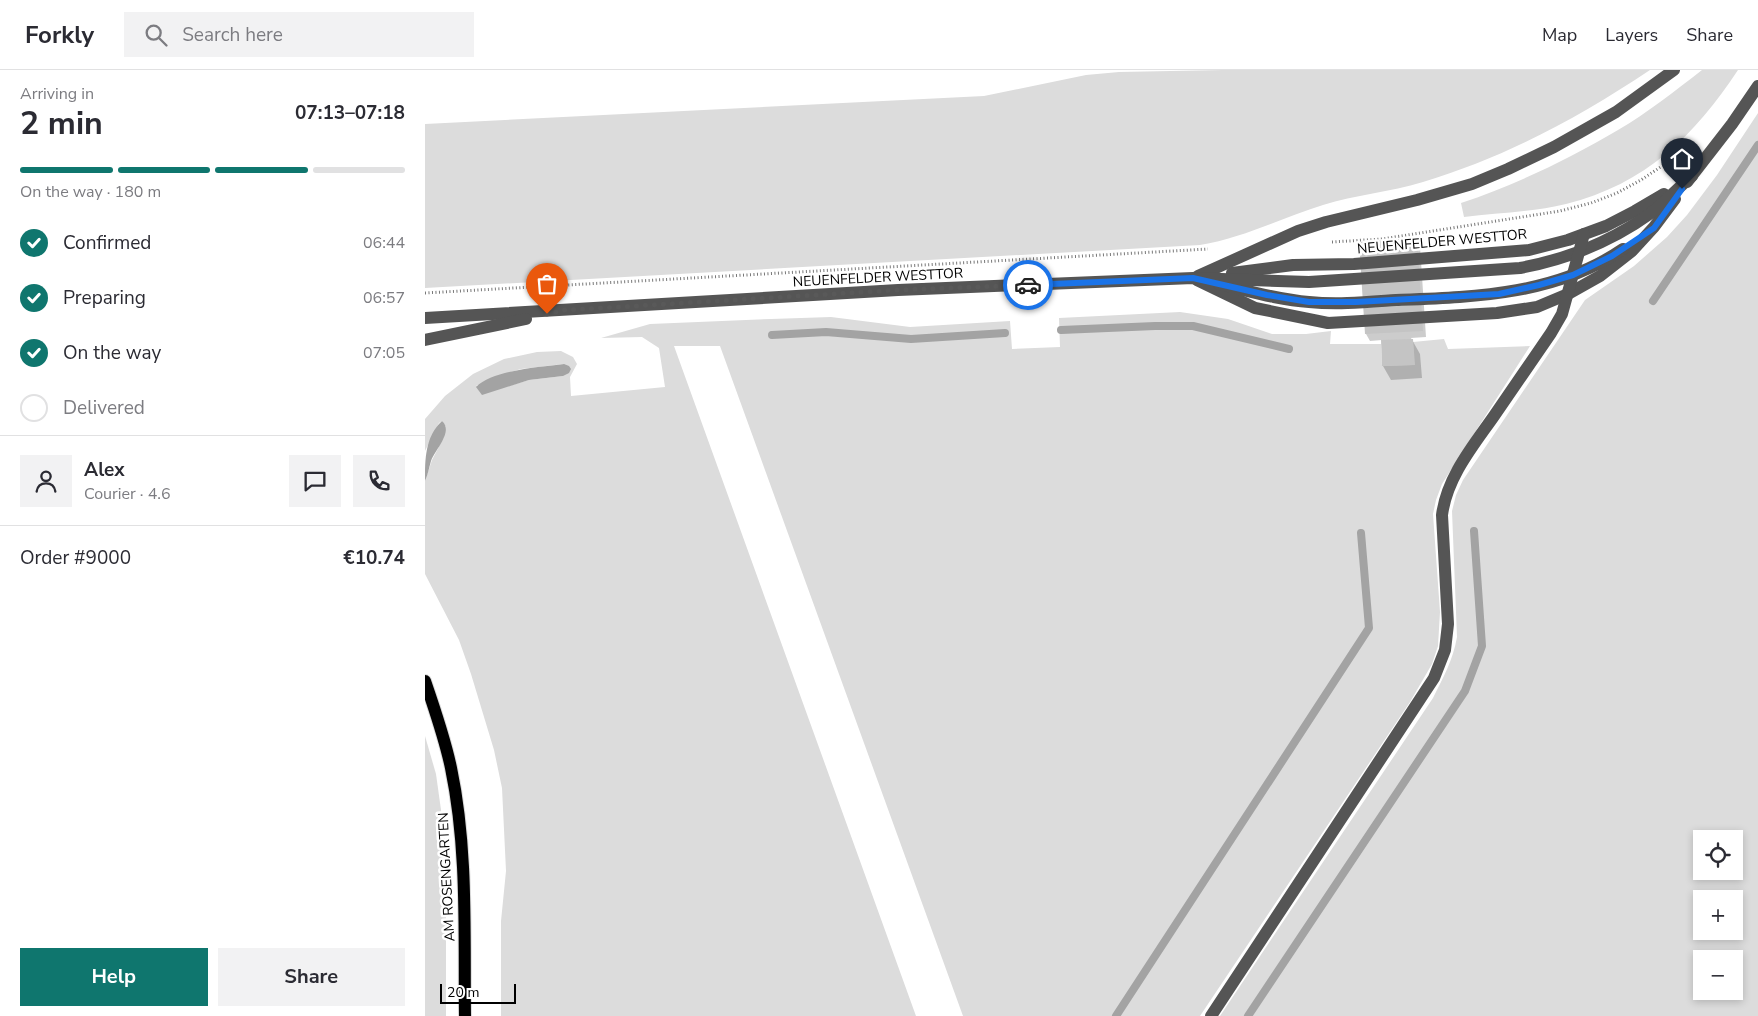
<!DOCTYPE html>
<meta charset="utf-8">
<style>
body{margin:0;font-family:"Nunito Sans",sans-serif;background:#f2f2f3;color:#2b2b33;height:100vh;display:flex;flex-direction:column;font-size:19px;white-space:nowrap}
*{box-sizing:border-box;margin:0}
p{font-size:16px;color:#7c7c81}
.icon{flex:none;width:28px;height:28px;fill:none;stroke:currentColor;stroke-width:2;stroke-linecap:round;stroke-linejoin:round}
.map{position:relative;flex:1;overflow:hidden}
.details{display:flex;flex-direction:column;background:#fff;width:425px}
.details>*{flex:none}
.tools{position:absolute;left:1268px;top:760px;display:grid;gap:10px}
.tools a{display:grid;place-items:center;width:50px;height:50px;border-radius:0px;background:#fff;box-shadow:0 2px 8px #0003;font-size:25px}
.scale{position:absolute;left:15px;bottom:12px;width:76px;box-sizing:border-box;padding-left:5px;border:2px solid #000;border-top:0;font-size:14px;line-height:18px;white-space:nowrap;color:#000;-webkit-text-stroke:4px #fff;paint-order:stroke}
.pin{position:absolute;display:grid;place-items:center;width:42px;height:42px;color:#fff;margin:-51px -21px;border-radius:50% 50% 50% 0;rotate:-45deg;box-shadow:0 0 5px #0007}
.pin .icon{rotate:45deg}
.courier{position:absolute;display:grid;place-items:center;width:50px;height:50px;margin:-25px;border:4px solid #1a73e8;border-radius:50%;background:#fff;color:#222;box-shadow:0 1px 6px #0007}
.head em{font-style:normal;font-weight:700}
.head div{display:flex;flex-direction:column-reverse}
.head{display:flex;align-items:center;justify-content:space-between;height:85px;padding:0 20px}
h1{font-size:32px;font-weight:700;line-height:38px}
.bar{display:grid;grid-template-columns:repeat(4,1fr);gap:8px 5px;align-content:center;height:60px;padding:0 20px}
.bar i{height:6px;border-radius:4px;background:#e1e1e2}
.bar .active{background:#0f766e}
.bar p{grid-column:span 4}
.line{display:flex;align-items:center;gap:12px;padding:0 20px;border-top:1px solid #e1e1e2}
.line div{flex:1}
.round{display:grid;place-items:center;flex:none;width:52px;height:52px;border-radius:0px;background:#f2f2f3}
ol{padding:0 20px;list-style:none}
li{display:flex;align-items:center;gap:15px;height:55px}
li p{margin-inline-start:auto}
li .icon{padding:5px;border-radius:50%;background:#0f766e;color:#fff;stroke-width:4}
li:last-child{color:#7c7c81}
li i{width:28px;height:28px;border:2px solid #e1e1e2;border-radius:50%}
.cta{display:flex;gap:10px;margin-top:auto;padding:10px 20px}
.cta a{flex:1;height:58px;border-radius:0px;background:#0f766e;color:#fff;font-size:20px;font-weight:700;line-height:58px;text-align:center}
.cta a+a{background:#f2f2f3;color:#2b2b33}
header{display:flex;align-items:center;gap:30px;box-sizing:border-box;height:70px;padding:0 25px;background:#fff;border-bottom:1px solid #e1e1e2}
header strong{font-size:24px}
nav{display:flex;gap:28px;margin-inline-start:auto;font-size:18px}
.search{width:350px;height:45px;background:#f2f2f3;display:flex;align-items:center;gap:12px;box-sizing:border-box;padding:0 18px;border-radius:0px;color:#7c7c81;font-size:19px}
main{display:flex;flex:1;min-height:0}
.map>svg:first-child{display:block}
</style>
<header>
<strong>Forkly</strong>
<div class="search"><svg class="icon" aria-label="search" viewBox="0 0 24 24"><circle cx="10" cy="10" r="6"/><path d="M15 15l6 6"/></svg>Search here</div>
<nav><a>Map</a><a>Layers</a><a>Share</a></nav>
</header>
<main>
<section class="details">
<div class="head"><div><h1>2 min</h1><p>Arriving in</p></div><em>07:13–07:18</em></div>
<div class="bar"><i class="active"></i><i class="active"></i><i class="active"></i><i></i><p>On the way · 180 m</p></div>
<ol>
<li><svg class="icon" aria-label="check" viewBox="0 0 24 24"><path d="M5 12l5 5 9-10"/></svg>Confirmed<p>06:44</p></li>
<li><svg class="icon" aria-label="check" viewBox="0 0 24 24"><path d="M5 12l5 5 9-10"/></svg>Preparing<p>06:57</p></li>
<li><svg class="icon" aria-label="check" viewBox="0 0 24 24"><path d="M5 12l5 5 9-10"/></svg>On the way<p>07:05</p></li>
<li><i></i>Delivered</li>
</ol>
<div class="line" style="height:90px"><a class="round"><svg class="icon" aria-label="person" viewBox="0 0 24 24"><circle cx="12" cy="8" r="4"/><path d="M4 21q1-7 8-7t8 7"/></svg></a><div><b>Alex</b><p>Courier · 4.6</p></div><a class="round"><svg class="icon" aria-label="chat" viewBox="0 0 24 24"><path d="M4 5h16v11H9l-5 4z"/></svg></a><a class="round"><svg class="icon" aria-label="phone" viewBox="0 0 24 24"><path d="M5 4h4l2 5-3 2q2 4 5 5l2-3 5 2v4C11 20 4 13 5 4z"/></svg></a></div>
<div class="line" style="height:65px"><div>Order #9000</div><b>€10.74</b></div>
<div class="cta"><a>Help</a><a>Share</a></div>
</section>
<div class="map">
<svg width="1333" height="946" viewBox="0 0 1333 946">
<rect width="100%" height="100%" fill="#fff"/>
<g fill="#dcdcdc" fill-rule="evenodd">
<path d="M798,0H1225C1153,48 1081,87 998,112C965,122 930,125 898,135C856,148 818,168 775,175L0,218V54L559,26L661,5L694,2Z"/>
<path d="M1277,0H1313C1269,66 1221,114 1141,134C1108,142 1072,143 1039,147L1036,133C1090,115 1144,89 1193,60C1222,43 1250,21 1277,0Z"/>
<path d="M1333,43V946H795L1008,628C1018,608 1028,590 1032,567L1027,441L1031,425L1038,410L1160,230L1209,196L1242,167L1262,145L1292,105ZM1276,769H1309V801H1276ZM1276,829H1309V861H1276ZM1276,889H1309V921H1276Z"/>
<path d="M755,242L803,249L847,264H881L906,261L905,274H956L957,296L989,295L988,272L1019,269L1023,279L1105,276L1017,414L1011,430L1008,444L1015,542L1013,576L1007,594L985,632L775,946H538L295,276H249L491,946H76V851L81,801L77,718L69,680L46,604L34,570L0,504V411L7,390L18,369L21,357L17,351L14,353L0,381V349L20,326L48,304L79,289L112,282L136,281L148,287L152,294L145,307L146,326L240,317L234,278L217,267L176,268L225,254L346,249L406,247L485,257L585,251L587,279L635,277L634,248ZM139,294L138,306L104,310L80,317L51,316L72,306L96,299Z"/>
<polygon points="0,666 11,704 21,776 21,946 0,946"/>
</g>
<g fill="#a3a3a3">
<path d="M139,294L144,296L146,299L144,303L138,306L104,310L57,325L51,317C68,300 115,297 139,294Z"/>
<path d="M17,351C29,361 10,380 6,391C4,398 3,404 0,411C0,389 0,367 17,351Z"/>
</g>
<polygon fill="#0003" points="991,170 995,176 1001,267 986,268 995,284 997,308 966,310 958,296 957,270 945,271 941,264"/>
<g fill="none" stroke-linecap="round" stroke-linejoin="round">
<g stroke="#a3a3a3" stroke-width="8">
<polyline points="1228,231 1333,75"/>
<polyline points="636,260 730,256 768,256 864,279"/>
<polyline points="347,265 401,262 486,269 580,263"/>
<polyline points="691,946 944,558 936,463"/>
<polyline points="823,946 1040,621 1057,576 1049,461"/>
</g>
</g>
<g fill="#c4c4c4">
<polygon points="992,168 998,261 940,264 934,172"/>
<polygon points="988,269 990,295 957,296 956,270"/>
</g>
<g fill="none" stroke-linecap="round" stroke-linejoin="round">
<defs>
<path id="major" d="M0,611C10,640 20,669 26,698C43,779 39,864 40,946"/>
</defs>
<use href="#major" stroke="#dbdbdb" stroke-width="14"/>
<g stroke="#777" stroke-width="3" stroke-dasharray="1 2.5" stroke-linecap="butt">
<polyline points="907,172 957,169 1135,141 1166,133 1192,123 1216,110 1243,92 1265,74"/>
<polyline points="0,223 783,179"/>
</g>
<g stroke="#555" stroke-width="12">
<polyline points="1262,112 1307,54 1333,16"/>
<polyline points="807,203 868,195 929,194 1104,180 1143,170 1181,156 1210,141 1239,124"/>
<polyline points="773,206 873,161 901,152 992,130 1047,114 1083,99 1129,77 1191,42 1249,0"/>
<polyline points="772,210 830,238 903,253 1072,243 1112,237 1143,224 1175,206 1207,181 1229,157 1250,129"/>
<path d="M794,214C824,221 854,230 884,232C913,235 943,232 971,230C1050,227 1131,225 1198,179"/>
<path d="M0,248L473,220L768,208L884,212L1095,198C1143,189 1186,172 1226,143C1240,132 1253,118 1267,106"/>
<polyline points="0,270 101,249"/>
<path d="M786,946L1009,608L1020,580L1023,554L1017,445C1022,407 1048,376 1069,346C1088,318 1107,291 1126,263L1137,244L1159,164"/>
</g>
<use href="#major" stroke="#000" stroke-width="12"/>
</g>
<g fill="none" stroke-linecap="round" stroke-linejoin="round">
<polyline stroke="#595959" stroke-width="5" stroke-dasharray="0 9" points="122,244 140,240 160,239 473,220 603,215"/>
<polyline stroke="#1a73e8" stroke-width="6" points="603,215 768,208 842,225 884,232 931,232 1074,224 1114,215 1148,205 1187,186 1229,158 1257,119"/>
</g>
<g text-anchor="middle" stroke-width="5" stroke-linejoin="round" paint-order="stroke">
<g font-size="14" fill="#000" stroke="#fff">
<text transform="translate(1017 171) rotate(-5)" y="5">NEUENFELDER WESTTOR</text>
<text transform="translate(453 207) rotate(-3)" y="5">NEUENFELDER WESTTOR</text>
<text transform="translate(21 807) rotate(-93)" y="5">AM ROSENGARTEN</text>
</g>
</g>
</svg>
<div class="tools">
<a><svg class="icon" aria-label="locate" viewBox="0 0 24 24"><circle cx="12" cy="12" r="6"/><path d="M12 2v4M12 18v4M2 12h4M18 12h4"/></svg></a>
<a>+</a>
<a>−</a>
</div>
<div class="scale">20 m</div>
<div class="pin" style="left:122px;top:244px;background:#ea580c"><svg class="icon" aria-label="bag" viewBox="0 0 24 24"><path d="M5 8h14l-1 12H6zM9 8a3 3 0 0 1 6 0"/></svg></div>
<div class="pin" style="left:1257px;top:119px;background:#1f2937"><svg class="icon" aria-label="home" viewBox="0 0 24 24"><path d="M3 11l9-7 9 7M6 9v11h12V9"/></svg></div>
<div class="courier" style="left:603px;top:215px"><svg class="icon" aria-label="car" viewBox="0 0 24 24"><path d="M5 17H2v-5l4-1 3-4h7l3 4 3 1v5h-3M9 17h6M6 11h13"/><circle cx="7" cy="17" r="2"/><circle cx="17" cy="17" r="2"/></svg></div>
</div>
</main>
